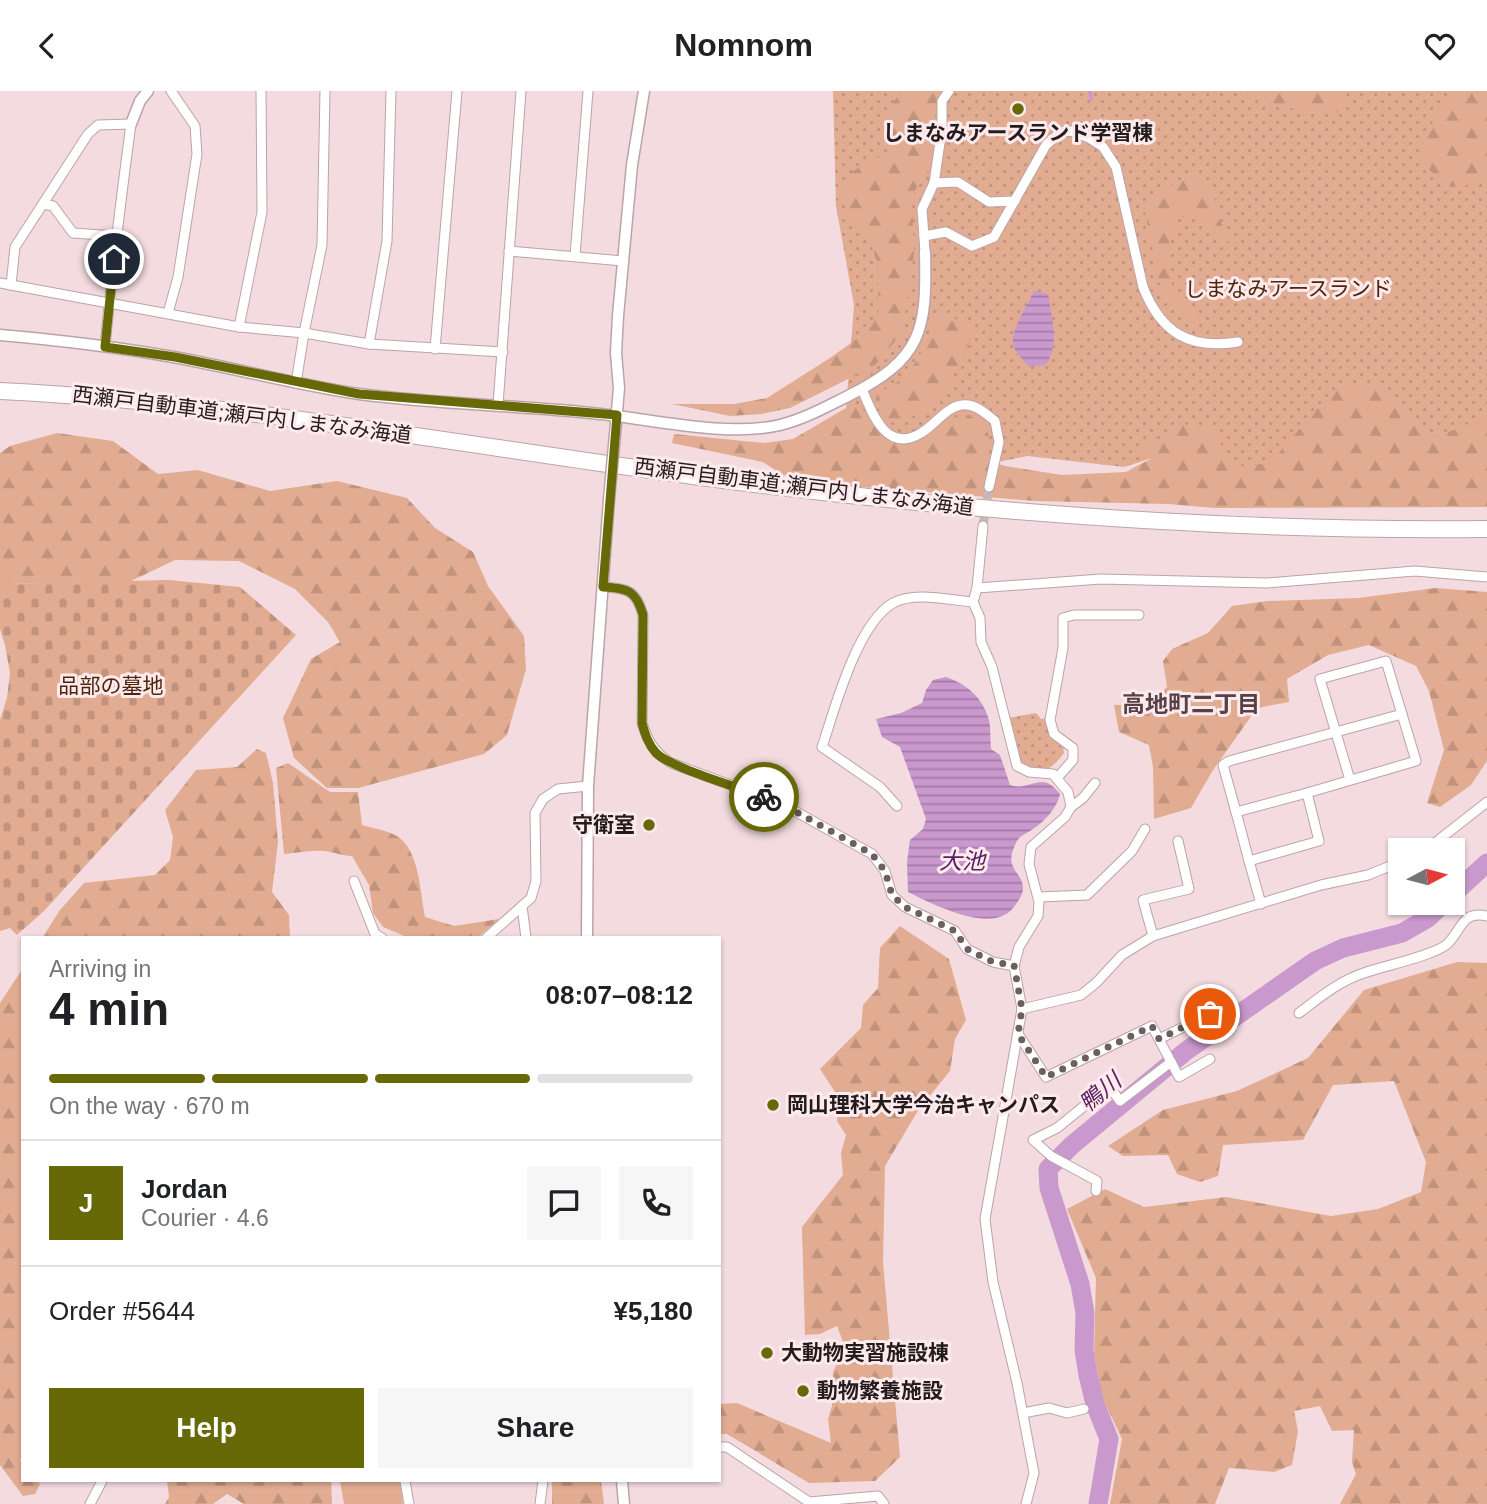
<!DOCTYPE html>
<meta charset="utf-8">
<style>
body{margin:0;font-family:Helvetica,"Noto Sans JP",sans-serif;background:#f6f6f6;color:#202124;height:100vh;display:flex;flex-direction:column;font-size:26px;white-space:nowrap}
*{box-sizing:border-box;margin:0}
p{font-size:23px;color:#757577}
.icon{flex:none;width:38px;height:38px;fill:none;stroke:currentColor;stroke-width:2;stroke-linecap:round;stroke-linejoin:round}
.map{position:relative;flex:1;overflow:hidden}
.panel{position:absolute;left:21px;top:845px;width:700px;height:546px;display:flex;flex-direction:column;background:#fff;border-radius:0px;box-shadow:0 2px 5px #0004}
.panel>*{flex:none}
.needle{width:46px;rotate:83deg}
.fabs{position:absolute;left:1388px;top:747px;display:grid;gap:14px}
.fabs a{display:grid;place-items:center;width:77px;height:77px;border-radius:0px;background:#fff;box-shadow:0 2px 5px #0004;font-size:35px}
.pin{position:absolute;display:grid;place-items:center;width:60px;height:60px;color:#fff;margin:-30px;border:4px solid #fff;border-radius:50%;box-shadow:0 2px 7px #0007}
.courier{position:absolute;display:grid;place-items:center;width:70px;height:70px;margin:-35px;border:5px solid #676907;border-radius:50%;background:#fff;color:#222;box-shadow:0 2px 9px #0007}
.summary em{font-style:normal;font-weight:600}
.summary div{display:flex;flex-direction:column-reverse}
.summary{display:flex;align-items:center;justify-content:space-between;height:119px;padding:0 28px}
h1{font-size:46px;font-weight:600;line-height:52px}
.bar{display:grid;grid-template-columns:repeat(4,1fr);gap:10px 7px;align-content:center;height:84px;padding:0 28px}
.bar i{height:9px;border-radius:5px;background:#e0e0e0}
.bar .active{background:#676907}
.bar p{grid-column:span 4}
.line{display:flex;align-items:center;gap:18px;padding:0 28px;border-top:2px solid #e0e0e0}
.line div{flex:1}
.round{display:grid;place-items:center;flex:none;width:74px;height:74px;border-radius:0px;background:#f6f6f6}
.action{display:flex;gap:14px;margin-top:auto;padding:14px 28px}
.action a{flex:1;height:80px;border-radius:0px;background:#676907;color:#fff;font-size:28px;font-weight:600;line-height:80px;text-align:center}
.action a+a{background:#f6f6f6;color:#202124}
header{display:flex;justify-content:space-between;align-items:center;height:91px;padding:0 28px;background:#fff;font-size:32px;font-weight:600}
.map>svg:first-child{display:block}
</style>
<header><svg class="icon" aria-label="back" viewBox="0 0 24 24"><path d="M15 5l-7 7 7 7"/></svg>Nomnom<svg class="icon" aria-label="heart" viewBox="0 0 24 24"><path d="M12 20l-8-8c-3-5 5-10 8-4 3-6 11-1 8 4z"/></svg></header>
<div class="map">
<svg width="1487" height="1413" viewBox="0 0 1487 1413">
<defs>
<pattern id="green-dots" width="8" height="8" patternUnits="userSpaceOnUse" patternTransform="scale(1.75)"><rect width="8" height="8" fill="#e1ac92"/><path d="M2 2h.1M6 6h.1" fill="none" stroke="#c1937d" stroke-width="1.8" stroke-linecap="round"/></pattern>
<pattern id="forest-firs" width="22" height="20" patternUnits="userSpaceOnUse" patternTransform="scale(1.75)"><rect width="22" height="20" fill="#e1ac92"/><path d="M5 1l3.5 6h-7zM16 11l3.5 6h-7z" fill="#c1937d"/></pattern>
<pattern id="cemetery-stones" width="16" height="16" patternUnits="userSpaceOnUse" patternTransform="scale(1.75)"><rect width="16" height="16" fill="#e1ac92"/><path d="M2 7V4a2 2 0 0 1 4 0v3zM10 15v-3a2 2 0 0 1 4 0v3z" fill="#c1937d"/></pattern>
<pattern id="water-rules" width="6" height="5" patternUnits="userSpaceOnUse" patternTransform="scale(1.75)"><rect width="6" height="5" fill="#c998cd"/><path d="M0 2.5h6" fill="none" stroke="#a37ba6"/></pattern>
</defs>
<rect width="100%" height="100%" fill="#f3dbdf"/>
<g fill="url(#green-dots)">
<polygon points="833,0 1487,0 1487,400 1423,405 1152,367 1124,376 1028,365 947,381 843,357 854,214 836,115"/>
<path d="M1036,622L1041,628L1046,627L1050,645L1063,655L1064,662C1051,679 1040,687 1019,673L1008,627Z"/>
</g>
<g fill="url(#forest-firs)">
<polygon points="901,0 943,0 937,8 928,83 918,92 912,109 914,162 902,242 874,275 790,317 761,323 730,325 672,313 734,313 767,307 830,267 866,241 878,224 878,173 866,140 848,127 842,104 850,82 873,68 897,61 885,24"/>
<polygon points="1229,0 1348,0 1340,21 1317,24"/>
<polygon points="1448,0 1487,0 1487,92 1451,96 1420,72 1425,44 1444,13"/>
<path d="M1198,85L1215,98C1214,113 1216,127 1226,139C1231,144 1234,146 1236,153L1219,147L1200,125L1178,126C1164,159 1163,213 1202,228L1199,232C1161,224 1157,186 1152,154C1149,140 1146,126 1143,111L1186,86Z"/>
<polygon points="941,218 974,241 940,312 897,333 883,326 875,311 877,303 899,290 917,270"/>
<polygon points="1384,294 1430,349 1487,325 1487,416 1215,417 1168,413 1036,410 849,395 783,384 763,371 672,352 674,343 764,352 793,348 851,314 860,314 882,347 917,351 952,327 967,324 981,330 989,344 986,369 1005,375 1062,384 1126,381 1152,367 1138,361 1182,333 1213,339 1234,376 1270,372 1323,311 1341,295"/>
<polygon points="57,342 113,350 158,383 198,379 270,400 337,390 407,407 435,437 473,461 488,495 524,545 526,578 507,644 484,663 358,697 327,697 294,667 283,627 311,568 340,551 328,531 295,498 239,470 175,469 129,491 0,493 0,362 10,355"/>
<polygon points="1436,497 1487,501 1487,670 1471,694 1440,716 1427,712 1444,659 1429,600 1416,575 1369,554 1328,564 1287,588 1289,611 1257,617 1213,679 1191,717 1154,728 1153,676 1149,654 1119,641 1114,614 1151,613 1167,596 1163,570 1172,558 1208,542 1232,515 1268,510 1358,507"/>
<polygon points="257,658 266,662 273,692 278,751 272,801 289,824 290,847 42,847 60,819 84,792 155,784 170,769 173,746 165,719 196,679 237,676"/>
<path d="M288,672L330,701H358L362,734C372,737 385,739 395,744C420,757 420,802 425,826L454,835L499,828L477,847H409L383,836L373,822L369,794L352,765C342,765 335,761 324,760C311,759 298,762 284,763L276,677Z"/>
<polygon points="900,835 949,868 966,929 955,948 950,980 919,1018 885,1075 883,1171 900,1366 875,1390 809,1392 727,1343 719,1343 719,1313 737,1312 831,1352 828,1328 832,1315 833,1281 845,1256 837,1235 820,1243 805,1244 802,1136 843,1084 841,1062 846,1044 837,1030 839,1007 820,978 861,937 863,914 878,897 880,857"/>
<polygon points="1457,871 1487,872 1487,1413 1340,1413 1356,1383 1352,1371 1354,1339 1332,1340 1320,1315 1294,1320 1298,1340 1292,1374 1274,1381 1229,1377 1215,1413 1110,1413 1122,1348 1102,1306 1094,1263 1096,1187 1067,1118 1105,1098 1144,1116 1226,1106 1331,1125 1378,1118 1421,1101 1426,1071 1394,990 1333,994 1303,1049 1223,1054 1218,1085 1200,1091 1177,1083 1168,1064 1123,1065 1108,1055 1163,1019 1237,1000 1308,967 1364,899"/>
<polygon points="23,877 23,1364 20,1370 23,1373 23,1390 37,1390 40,1393 35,1403 23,1405 0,1374 0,912"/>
<polygon points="167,1390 331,1390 332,1413 244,1413 227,1403 213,1413 165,1413 169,1406"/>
<polygon points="552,1390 601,1390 604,1413 552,1413"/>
</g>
<polygon fill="url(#cemetery-stones)" points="169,489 240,496 296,544 44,820 17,844 10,837 0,840 0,629 7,607 10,582 5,554 0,538 0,493"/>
<polygon fill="#e1ac92" points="340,1390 400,1390 403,1413 344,1413"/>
<g fill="url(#water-rules)">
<path d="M1034,200L1048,203C1051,226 1061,255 1045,274L1029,275C1024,269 1014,261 1013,252C1011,239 1028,213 1034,200Z"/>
<path d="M946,586C967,593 983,607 989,629C991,638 990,649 991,658L1000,664L1010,694C1031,701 1041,678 1060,703C1057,718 1043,732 1030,740C1022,745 1019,745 1015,754C1003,779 1024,781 1023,799C1022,805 1017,812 1013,817C992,844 932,813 908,801L907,771L910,749L923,738L926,728L900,656L882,646L876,628L901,622L922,612L926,599L933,589Z"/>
</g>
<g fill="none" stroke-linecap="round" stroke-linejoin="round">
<polyline stroke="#c998cd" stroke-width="3.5" points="1090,0 1091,9"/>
<g stroke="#c998cd" stroke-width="19">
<polyline points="1452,804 1487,772"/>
<polyline points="1098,1413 1109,1348 1095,1313 1088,1284 1084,1259 1085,1222 1080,1193 1049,1097 1048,1078 1072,1054 1186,960 1315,870 1343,857 1402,842 1428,827 1444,812"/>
</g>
<polyline stroke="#cab5b8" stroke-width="9" stroke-dasharray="9 4.5" stroke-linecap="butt" points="983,435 989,396"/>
<defs>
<g id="minor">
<polyline points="934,92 958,91 989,111 1015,110"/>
<polyline points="43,113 53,115 73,142 116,145"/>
<path d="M924,145L946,141L972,155L994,146L1046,54L1061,41L1072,40L1089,47L1103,56L1116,76L1143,196C1161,242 1190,259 1238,251"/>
<polyline points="509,160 623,170"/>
<polyline points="925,161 922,118 934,92 942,38 942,10 949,0"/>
<polyline points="575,165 588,0"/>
<polyline points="0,192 11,194"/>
<polyline points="168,222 178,186 197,63 195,35 171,0"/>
<polyline points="239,236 262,121 261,0"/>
<polyline points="369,253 387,150 391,0"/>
<path d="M105,256C112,181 121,107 131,33L98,34L88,43L15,156L11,194L239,236L304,242L369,253L503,261"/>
<polyline points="435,258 457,0"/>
<polyline points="296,292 304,242 322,154 325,0"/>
<path d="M862,298C872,323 887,363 921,342C935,334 946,316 962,314C975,312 986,323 995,330L999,351L989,396"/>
<polyline points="498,314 521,0"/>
<path d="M603,496C627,497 636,499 643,524L642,632C648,651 654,661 671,672L782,713L872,763L885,780L892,804L905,816L955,840L967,858L993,871L1014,875L1019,856L1038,825L1039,811L1029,773L1031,756L1065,726L1071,716L1068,701L1053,683L1029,681L1017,675L992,576L981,551L980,527L973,511C949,509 914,500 893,512C857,533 835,617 822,656L880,696L897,715"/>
<polyline points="977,497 1101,488 1267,492 1415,480 1487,486"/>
<polyline points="973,511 977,497 983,435"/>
<polyline points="1057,687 1073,669 1073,657 1054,643 1050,629 1063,557 1063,527 1074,524 1139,524"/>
<polyline points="1071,716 1083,707 1095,692"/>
<polyline points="1236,721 1223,674 1229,670 1402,623"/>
<polyline points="1421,760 1436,751 1487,711"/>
<polyline points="1249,770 1236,721 1307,702 1416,670 1386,570 1320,588 1350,689"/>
<polyline points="354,790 375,843 382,847"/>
<polyline points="1039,806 1087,804 1132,760 1145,738"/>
<polyline points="1261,813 1249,770 1319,750 1307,702"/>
<polyline points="522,815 526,847"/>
<polyline points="1153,845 1143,809 1189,798 1178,750"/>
<polyline points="486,847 531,807 536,790 535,722 543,708 558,698 588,695"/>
<polyline points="1014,875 1022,918 985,1128 993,1191 1017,1292 1034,1382 1026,1413"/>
<polyline points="1022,918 1081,904 1096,892 1122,864 1153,845 1321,794 1368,784 1400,771"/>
<path d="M1299,922C1319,907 1339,890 1364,882C1383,875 1432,865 1446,854C1462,841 1460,819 1487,825"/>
<polyline points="1018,943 1046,986 1152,935 1179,986 1210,968"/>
<polyline points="1159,948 1210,923"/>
<polyline points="1096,1100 1097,1090 1051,1065 1033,1049 1057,1037 1109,995 1120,1010 1171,971"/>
<polyline points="1023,1322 1049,1317 1067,1322 1084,1318"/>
<polyline points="719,1356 727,1356 809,1411 878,1405 884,1413"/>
<polyline points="405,1390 409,1413"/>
<polyline points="90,1413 102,1390"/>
<polyline points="540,1413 543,1390"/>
</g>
<g id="tertiary">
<polyline points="131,33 140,10 148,0"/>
<path d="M0,244C58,249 116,256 173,266C235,277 297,294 359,303C436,313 514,314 591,322C647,327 726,347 780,334C804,328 826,316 848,305C922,268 927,240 925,161"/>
<polyline points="615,343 619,297 616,262 618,225 632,74 644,0"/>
<polyline points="587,847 588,695 609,408"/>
<polyline points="622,1390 624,1413"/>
</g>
<path id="motorway" d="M0,300C233,311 462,354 693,385C956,420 1222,441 1487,438"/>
</defs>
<use href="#minor" stroke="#bba4a8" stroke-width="11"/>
<use href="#tertiary" stroke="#bba4a8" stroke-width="13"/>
<use href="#motorway" stroke="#bba4a8" stroke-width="18"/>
<use href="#minor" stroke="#fff" stroke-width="9"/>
<use href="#tertiary" stroke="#fff" stroke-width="10"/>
<use href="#motorway" stroke="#fff" stroke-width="16"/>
<defs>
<polyline id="tertiary-bridge" points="609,408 615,343"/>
</defs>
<use href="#tertiary-bridge" stroke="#bba4a8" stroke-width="13" stroke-linecap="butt"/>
<use href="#tertiary-bridge" stroke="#fff" stroke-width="10"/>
</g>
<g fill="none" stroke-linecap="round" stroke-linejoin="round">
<polyline stroke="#6c5e61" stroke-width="7" stroke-dasharray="0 12.6" points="764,706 782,713 872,763 885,780 892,804 905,816 955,840 967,858 993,871 1014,874 1022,918 1018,943 1046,986 1152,935 1159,948 1210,923"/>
<path stroke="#676907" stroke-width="9" d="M114,168L105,256L175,266L359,303L617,324L603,496C627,497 636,499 643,524L642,632C645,643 648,653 656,662C671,677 741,697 764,706"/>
</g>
<g fill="#676907" stroke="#fdeaed" stroke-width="2.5">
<circle cx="1018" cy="18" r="7"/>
<circle cx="649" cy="734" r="7"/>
<circle cx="773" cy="1014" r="7"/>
<circle cx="767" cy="1262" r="7"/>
<circle cx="803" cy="1300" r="7"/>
</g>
<g text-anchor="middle" stroke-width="6" stroke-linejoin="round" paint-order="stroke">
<g font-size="21" font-weight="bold" fill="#241b1d" stroke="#fdeaed" text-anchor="start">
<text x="1018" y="49" text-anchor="middle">しまなみアースランド学習棟</text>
<text x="635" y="741" text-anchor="end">守衛室</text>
<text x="787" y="1021">岡山理科大学今治キャンパス</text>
<text x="781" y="1269">大動物実習施設棟</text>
<text x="817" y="1307">動物繁養施設</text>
</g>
<g font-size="21" fill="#4e240a" stroke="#fdeaed">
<text x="1288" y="205">しまなみアースランド</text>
<text x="111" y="602">品部の墓地</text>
</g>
<g font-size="21" fill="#241b1d" stroke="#fdeaed">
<text transform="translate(242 324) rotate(7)" y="7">西瀬戸自動車道;瀬戸内しまなみ海道</text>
<text transform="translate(804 396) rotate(7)" y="7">西瀬戸自動車道;瀬戸内しまなみ海道</text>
</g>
<g font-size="23" font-weight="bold" fill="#564246" stroke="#fdeaed">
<text x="1191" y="621">高地町二丁目</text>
</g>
<g font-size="23" font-style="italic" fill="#5b2061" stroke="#fdeaed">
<text x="962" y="778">大池</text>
<text transform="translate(1100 1001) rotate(-40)" y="8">鴨川</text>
</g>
</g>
</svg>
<div class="fabs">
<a><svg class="needle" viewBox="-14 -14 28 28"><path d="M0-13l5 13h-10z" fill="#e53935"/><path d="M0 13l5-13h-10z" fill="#757577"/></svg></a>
</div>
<div class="pin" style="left:1210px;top:923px;background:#ea580c"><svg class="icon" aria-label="bag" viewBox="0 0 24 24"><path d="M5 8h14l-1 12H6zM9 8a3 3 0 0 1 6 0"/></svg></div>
<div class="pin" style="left:114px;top:168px;background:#1f2937"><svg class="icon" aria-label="home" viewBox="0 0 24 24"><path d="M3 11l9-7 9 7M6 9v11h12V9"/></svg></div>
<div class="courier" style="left:764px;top:706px"><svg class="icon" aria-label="bike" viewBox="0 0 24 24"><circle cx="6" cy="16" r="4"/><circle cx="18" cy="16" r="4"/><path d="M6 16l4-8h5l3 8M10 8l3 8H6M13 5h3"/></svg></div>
<section class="panel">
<div class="summary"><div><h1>4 min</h1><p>Arriving in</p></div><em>08:07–08:12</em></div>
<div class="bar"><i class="active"></i><i class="active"></i><i class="active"></i><i></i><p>On the way · 670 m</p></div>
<div class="line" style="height:126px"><b class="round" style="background:#676907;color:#fff">J</b><div><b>Jordan</b><p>Courier · 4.6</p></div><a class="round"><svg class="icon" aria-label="chat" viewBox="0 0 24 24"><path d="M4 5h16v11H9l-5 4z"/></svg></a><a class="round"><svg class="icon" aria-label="phone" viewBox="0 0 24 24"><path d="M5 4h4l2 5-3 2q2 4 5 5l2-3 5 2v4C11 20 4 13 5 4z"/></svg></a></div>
<div class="line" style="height:91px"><div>Order #5644</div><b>¥5,180</b></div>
<div class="action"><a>Help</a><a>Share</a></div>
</section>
</div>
